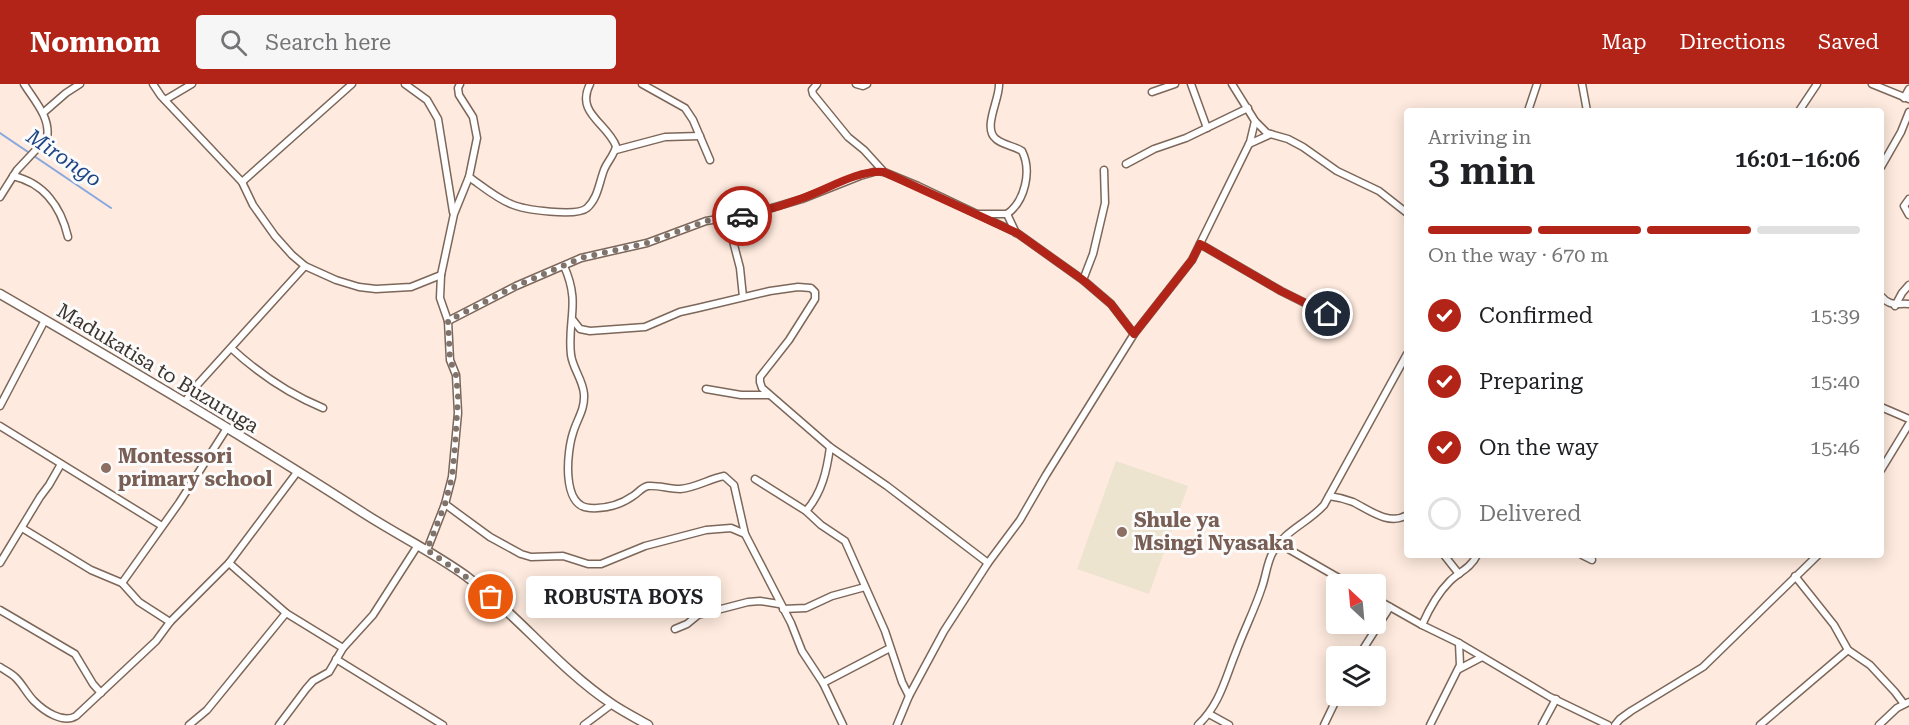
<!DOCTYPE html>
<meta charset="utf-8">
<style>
body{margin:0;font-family:"Roboto Serif",serif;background:#f6f6f6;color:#202124;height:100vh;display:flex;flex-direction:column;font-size:22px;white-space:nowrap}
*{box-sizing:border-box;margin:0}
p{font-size:20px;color:#757577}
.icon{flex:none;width:33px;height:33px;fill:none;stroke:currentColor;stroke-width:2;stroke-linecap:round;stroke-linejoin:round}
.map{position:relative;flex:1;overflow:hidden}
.side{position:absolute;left:1404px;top:24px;width:480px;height:450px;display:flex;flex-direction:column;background:#fff;border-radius:6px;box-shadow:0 3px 15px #0003}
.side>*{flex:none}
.needle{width:39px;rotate:334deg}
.controls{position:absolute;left:1326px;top:490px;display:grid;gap:12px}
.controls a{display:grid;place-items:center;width:60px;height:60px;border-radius:6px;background:#fff;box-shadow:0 3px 15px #0003;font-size:30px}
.pin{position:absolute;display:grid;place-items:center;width:51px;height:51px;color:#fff;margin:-26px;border:3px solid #fff;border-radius:50%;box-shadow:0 2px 6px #0007}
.courier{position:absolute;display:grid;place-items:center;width:60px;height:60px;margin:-30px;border:4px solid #b32418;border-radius:50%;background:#fff;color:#222;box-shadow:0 2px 8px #0007}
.bubble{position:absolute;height:42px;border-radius:6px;background:#fff;box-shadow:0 3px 15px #0003;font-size:20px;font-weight:600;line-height:42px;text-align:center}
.head em{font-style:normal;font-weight:600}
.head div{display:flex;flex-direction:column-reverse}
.head{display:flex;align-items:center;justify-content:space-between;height:102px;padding:0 24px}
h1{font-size:39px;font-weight:600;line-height:45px}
.bar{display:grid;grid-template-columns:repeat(4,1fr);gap:9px 6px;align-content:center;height:72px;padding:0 24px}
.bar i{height:8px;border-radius:4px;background:#e0e0e0}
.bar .current{background:#b32418}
.bar p{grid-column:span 4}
ol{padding:0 24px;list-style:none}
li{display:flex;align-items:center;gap:18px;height:66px}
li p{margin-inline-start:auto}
li .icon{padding:6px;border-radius:50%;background:#b32418;color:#fff;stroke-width:4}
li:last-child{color:#757577}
li i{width:33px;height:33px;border:3px solid #e0e0e0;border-radius:50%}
header{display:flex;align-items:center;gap:36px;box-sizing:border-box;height:84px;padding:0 30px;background:#b32418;color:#fff}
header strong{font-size:28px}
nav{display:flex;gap:33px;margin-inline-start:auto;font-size:21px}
.search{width:420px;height:54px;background:#f6f6f6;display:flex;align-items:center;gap:15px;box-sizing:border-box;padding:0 21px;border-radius:6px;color:#757577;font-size:22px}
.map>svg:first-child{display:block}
</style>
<header>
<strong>Nomnom</strong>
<div class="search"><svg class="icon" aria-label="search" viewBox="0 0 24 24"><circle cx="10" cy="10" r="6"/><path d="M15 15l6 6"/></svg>Search here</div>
<nav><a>Map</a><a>Directions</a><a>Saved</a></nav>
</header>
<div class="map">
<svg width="1909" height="641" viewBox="0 0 1909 641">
<rect width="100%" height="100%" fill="#feeade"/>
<polygon fill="#ece4ce" points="1116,377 1188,402 1149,510 1077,485"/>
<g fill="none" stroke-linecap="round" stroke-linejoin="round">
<polyline stroke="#87a8df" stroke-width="2" points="0,49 111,124"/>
<defs>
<g id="street">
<polyline points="153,0 161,12 242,98 253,121 275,152 292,171 305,182 336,196 359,203 376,205 411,203 441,191"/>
<polyline points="405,0 427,16 438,35 453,128"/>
<polyline points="642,0 685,24 693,36 710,76"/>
<polyline points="817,0 812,6 813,10 848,53 864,66 884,88"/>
<polyline points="856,0 863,2 867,0"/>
<polyline points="1191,0 1207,44"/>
<polyline points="1232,0 1255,37 1267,49 1288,55 1303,63 1337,87 1379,107 1407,129"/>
<polyline points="1582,0 1587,27"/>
<polyline points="1872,0 1909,15"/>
<polyline points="1152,8 1175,0"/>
<polyline points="1904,14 1909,5"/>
<polyline points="165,16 192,0"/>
<polyline points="1528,27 1537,0"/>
<polyline points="1799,27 1817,0"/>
<polyline points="43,29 66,9 80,0"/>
<polyline points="1249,60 1271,50"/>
<polyline points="616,66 665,53 700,52"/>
<polyline points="1126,80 1154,65 1186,54 1248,24"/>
<polyline points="1881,83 1901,48 1909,28"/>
<path d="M13,92C44,99 61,123 68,153"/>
<path d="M469,93C482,102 496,114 511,120C524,126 577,133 587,124C598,114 599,99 604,86C607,78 615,70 616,62C607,39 575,29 590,0"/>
<polyline points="242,98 352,0"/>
<path d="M0,113L17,86L47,54C51,34 34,16 24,0"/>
<polyline points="1909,115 1904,122 1909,131"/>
<path d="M977,130H1007C1025,117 1032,87 1022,67C1014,62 1003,61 996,55C982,44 1000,15 999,0"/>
<polyline points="1007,130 1016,149"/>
<polyline points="727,134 740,184 743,213"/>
<polyline points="1200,160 1281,207 1339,236"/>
<path d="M564,182C581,220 567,235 571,271C573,285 583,296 584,310C585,326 577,335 573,349C567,367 561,423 590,424C606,425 620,421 633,412C638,409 642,403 648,402C658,401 669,405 680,405C695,404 709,395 724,392L734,401L745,450L791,539L802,567L823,599L843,641"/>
<polyline points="1083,196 1093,170 1105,119 1104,86"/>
<path d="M1881,212C1890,223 1897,219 1909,220"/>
<polyline points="1895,222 1902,209 1909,201"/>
<polyline points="573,236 580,245 590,247 645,243 680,228 698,224 770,207 798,203 811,204 815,208 815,215 789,256 760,293 760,298 762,304 830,363 887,402 988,479"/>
<polyline points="448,237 516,202 581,174 647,159 706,137 755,129 802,115 860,92 877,87 884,88 918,102 1017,149 1083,196 1111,220 1134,250"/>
<path d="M231,264C258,289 289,310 323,324"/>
<polyline points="706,305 741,311 769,311"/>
<polyline points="184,319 198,300 305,182"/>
<polyline points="0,322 45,236"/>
<polyline points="1881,323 1909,335"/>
<polyline points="0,342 162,442"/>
<polyline points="1881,386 1909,340"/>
<polyline points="755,395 806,427 821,441 845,457 885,547 902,598 909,612"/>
<path d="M1329,412C1337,413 1345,415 1353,418C1369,426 1389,442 1407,431"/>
<polyline points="445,420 490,453 521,470 531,473 563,472 588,480 601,480 645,462 706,446 731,444 745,450"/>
<path d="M806,427C822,409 827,386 830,363"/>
<polyline points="22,444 91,486 122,499 139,518 170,538"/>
<polyline points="1278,459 1351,501"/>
<polyline points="427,466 445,420 452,393 458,329 456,291 450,276 448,237 440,214 441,191 454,130 469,93 477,54 473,33 459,11 458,4 460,0"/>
<polyline points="1444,471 1459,490"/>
<polyline points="1582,471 1592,476"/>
<polyline points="0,479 40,413 49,401 61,380"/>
<polyline points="229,479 286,529 343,564"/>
<polyline points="1795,492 1834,541 1848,566 1870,581 1895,608 1904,620"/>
<polyline points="122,499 179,419 227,344"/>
<polyline points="1376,515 1422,541 1459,559 1550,613 1608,641"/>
<polyline points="783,525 806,524 832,512 865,503"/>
<polyline points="0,526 75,570 93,600 101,609"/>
<path d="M1422,541C1429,525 1437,510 1450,497C1459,488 1471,484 1477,471"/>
<polyline points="675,545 687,540 698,531 748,518 760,517 779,520"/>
<polyline points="1358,573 1390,523"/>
<polyline points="336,575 443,641"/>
<path d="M0,583C6,587 11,589 16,594C23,601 27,610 34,617C44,627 63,640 76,632L156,557L170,538L229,479L298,387"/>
<polyline points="1459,585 1482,573"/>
<polyline points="823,599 890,564"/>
<polyline points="1209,630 1229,641"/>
<polyline points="189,641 207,626 286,529"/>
<polyline points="279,641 306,605 313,597 329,588 343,564 373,531 418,461"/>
<polyline points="584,641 612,620"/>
<polyline points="897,641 909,612 944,547 988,479 1020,436 1046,391 1134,250 1192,176 1250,58 1255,37"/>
<path d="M1198,641C1220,620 1225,595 1236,568C1244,546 1255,525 1262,503C1266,492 1267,478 1273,468C1285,446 1308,439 1324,421L1407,270"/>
<polyline points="1324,641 1338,612"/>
<polyline points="1430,641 1460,581 1459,559"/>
<polyline points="1542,641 1556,615"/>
<polyline points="1615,641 1620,635 1631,627 1703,583 1818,471"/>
<polyline points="1760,641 1848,566"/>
<polyline points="1879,641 1897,624 1909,618"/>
</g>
<path id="secondary" d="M0,210C123,281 246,353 365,430C398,451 434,469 466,492C518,531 558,584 612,620C624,628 636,634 648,641"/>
</defs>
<use href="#street" stroke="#7c675a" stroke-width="9"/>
<use href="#secondary" stroke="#7c675a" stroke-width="11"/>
<use href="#street" stroke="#fff" stroke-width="6"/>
<use href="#secondary" stroke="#fff" stroke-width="8"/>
</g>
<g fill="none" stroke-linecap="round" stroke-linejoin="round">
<polyline stroke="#80736b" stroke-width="6" stroke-dasharray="0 10.8" points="491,513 465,492 427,466 445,420 452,393 455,363 458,312 456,291 450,276 448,237 516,202 581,174 647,159 706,137 742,132"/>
<path stroke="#b32418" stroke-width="8" d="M742,132C761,128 781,122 800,115C827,106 856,86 884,88L1017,149L1083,196L1111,220L1134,250L1192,176L1200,160L1281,207L1328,230"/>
</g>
<g fill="#8d6e63" stroke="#fbfbfb" stroke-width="2">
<circle cx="106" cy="384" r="6"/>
<circle cx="1122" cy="448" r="6"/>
</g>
<g text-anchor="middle" stroke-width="6" stroke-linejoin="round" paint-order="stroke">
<g font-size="20" fill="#3c332d" stroke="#fbfbfb">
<text transform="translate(158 284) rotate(31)" y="7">Madukatisa to Buzuruga</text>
</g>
<g font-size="20" font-weight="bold" fill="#785e54" stroke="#fbfbfb" text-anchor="start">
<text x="118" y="379">Montessori<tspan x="118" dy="23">primary school</tspan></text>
<text x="1134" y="443">Shule ya<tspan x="1134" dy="23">Msingi Nyasaka</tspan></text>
</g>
<g font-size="21" font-style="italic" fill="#1d4485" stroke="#fbfbfb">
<text transform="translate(64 74) rotate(34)" y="7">Mirongo</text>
</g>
</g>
</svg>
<div class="controls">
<a><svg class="needle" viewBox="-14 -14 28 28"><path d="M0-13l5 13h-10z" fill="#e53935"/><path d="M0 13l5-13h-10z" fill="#757577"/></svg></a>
<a><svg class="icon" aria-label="layers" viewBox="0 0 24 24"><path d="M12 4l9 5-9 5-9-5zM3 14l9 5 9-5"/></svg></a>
</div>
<div class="pin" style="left:491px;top:513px;background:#ea580c"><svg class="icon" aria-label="bag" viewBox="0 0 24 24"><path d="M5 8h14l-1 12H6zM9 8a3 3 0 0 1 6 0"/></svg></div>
<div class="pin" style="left:1328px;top:230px;background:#1f2937"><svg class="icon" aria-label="home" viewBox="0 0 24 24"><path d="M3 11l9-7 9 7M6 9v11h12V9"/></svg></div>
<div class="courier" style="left:742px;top:132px"><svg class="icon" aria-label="car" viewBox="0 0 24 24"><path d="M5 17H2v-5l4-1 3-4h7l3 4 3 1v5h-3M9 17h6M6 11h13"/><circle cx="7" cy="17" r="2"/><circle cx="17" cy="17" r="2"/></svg></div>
<div class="bubble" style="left:526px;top:492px;width:195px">ROBUSTA BOYS</div>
<section class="side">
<div class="head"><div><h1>3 min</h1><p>Arriving in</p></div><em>16:01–16:06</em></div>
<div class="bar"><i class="current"></i><i class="current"></i><i class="current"></i><i></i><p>On the way · 670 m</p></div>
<ol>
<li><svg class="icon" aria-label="check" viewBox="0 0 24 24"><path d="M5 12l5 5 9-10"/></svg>Confirmed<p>15:39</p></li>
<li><svg class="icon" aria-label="check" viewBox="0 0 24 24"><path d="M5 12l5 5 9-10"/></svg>Preparing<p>15:40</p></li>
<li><svg class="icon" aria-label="check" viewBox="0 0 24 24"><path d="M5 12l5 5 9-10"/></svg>On the way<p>15:46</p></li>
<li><i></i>Delivered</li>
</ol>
</section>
</div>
